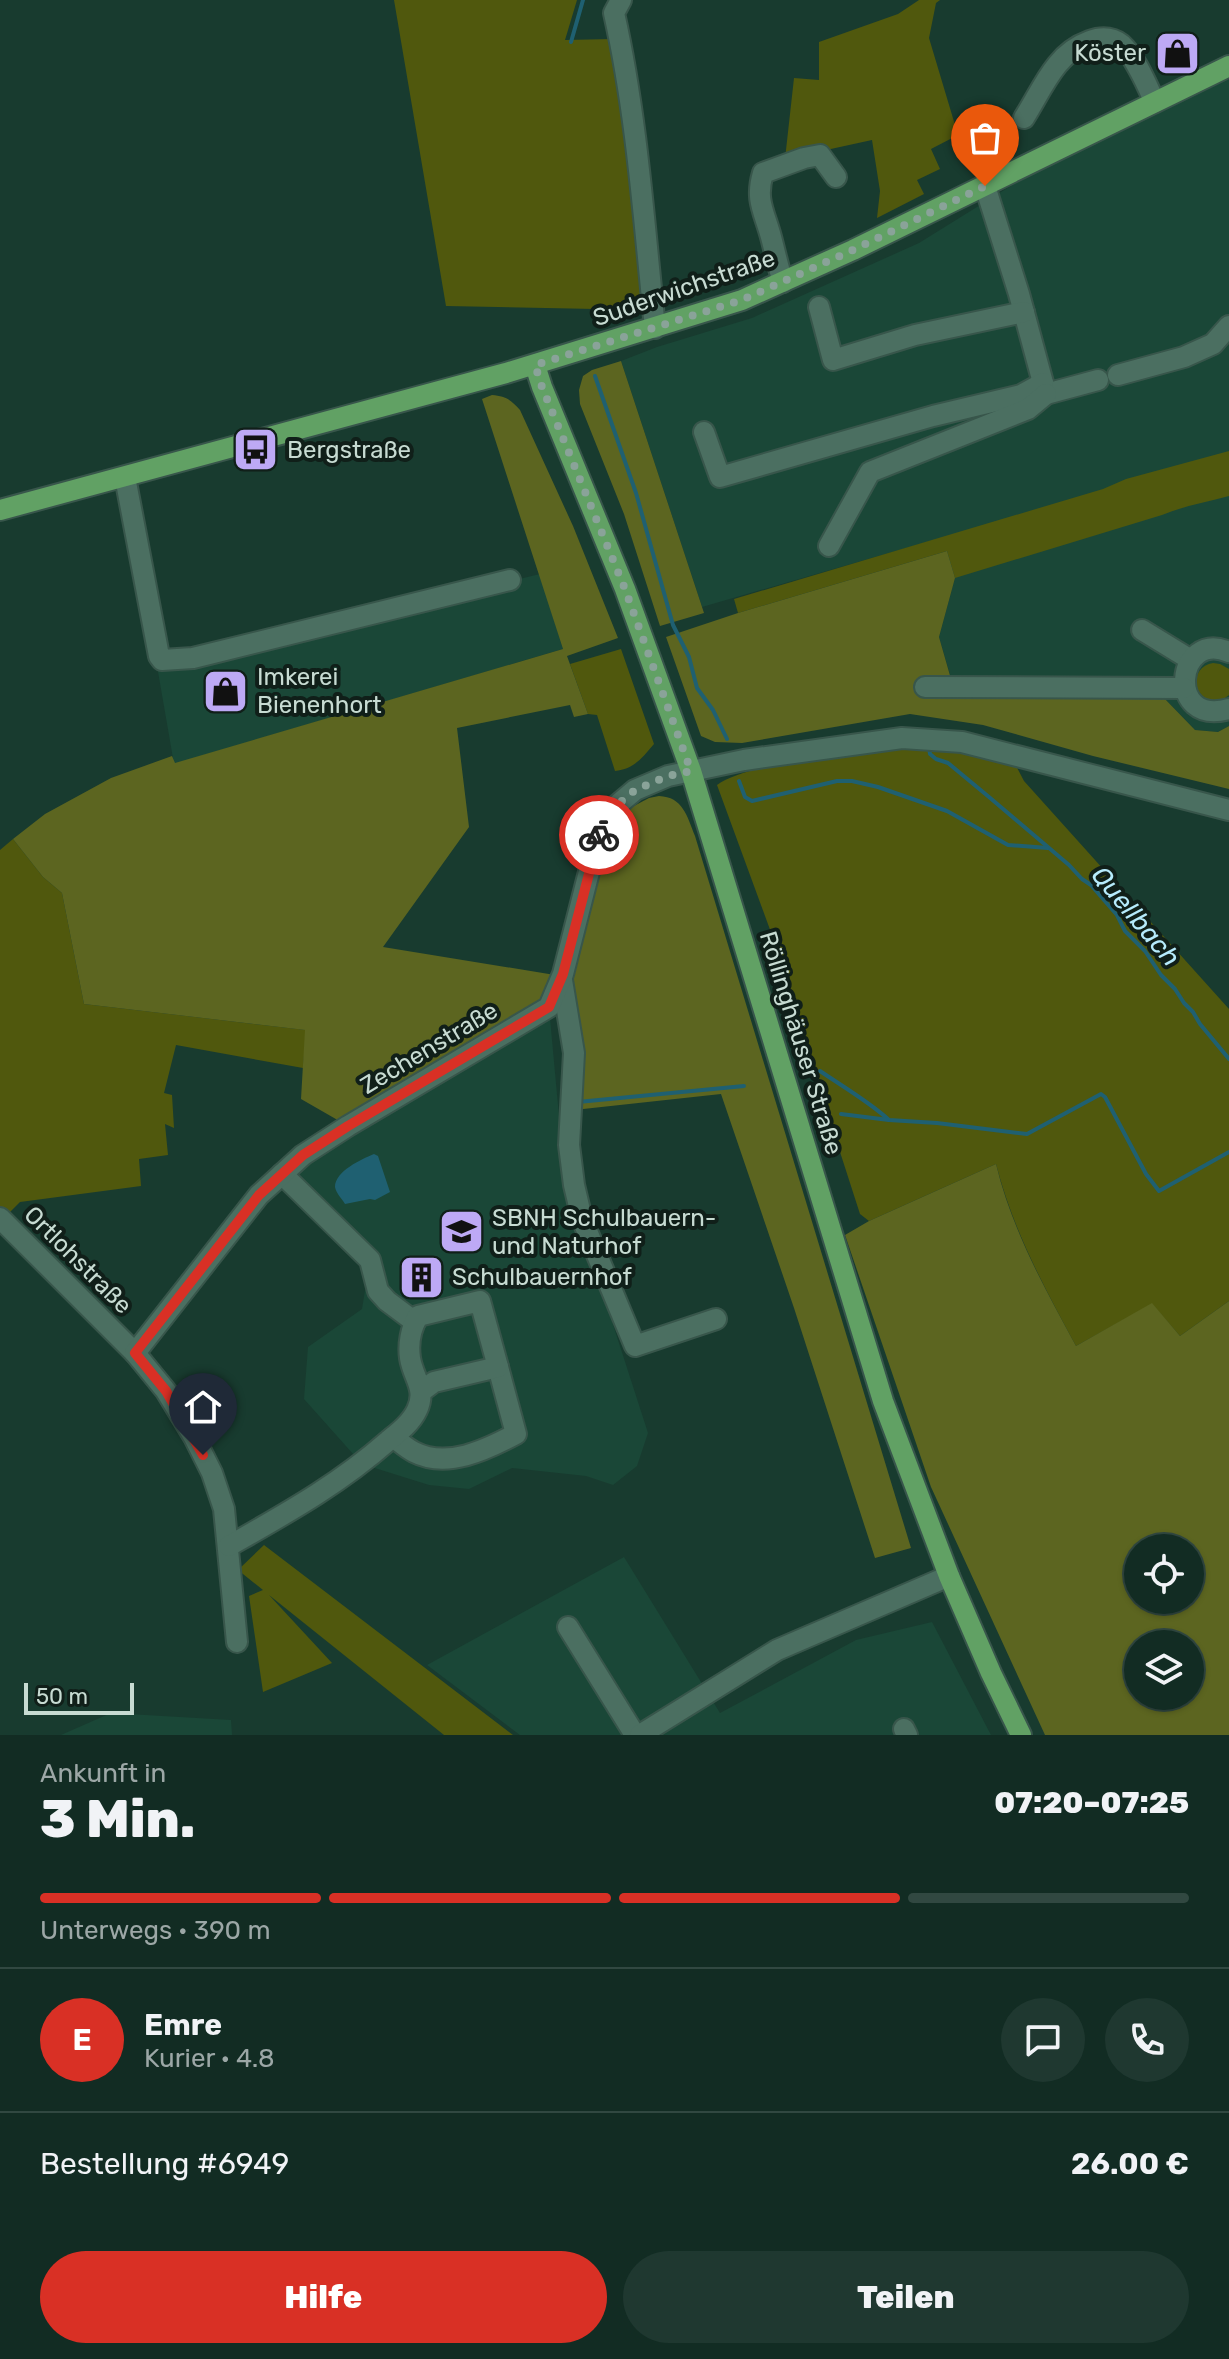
<!DOCTYPE html>
<html lang="de">
<meta charset="utf-8">
<style>
body{margin:0;font-family:Rubik,sans-serif;background:#1f3830;color:#f1f3f6;height:100vh;display:flex;flex-direction:column;font-size:30px;white-space:nowrap}
*{box-sizing:border-box;margin:0}
p{font-size:26px;color:#9ca7a6}
.icon{flex:none;width:44px;height:44px;fill:none;stroke:currentColor;stroke-width:2;stroke-linecap:round;stroke-linejoin:round}
.map{position:relative;height:1735px;overflow:hidden}
.sheet{display:flex;flex-direction:column;background:#122c23;flex:1}
.sheet>*{flex:none}
.tools{position:absolute;left:1124px;top:1534px;display:grid;gap:16px}
.tools a{display:grid;place-items:center;width:80px;height:80px;border-radius:50%;background:#122c23;box-shadow:0 2px 6px #0004,0 0 0 2px #314841;font-size:40px}
.scale{position:absolute;left:24px;bottom:20px;width:110px;box-sizing:border-box;padding-left:8px;border:4px solid #c7dbd2;border-top:0;font-size:22px;line-height:28px;white-space:nowrap;color:#c7dbd2;-webkit-text-stroke:6px #101f19;paint-order:stroke}
.pin{position:absolute;display:grid;place-items:center;width:68px;height:68px;color:#fff;margin:-82px -34px;border-radius:50% 50% 50% 0;rotate:-45deg;box-shadow:0 0 8px #0007}
.pin .icon{rotate:45deg}
.courier{position:absolute;display:grid;place-items:center;width:80px;height:80px;margin:-40px;border:6px solid #d93025;border-radius:50%;background:#fff;color:#222;box-shadow:0 2px 10px #0007}
.headline em{font-style:normal;font-weight:800}
.headline div{display:flex;flex-direction:column-reverse}
.headline{display:flex;align-items:center;justify-content:space-between;height:136px;padding:0 40px}
h1{font-size:52px;font-weight:800;line-height:60px}
.bar{display:grid;grid-template-columns:repeat(4,1fr);gap:12px 8px;align-content:center;height:96px;padding:0 40px}
.bar i{height:10px;border-radius:6px;background:#314841}
.bar .active{background:#d93025}
.bar p{grid-column:span 4}
.line{display:flex;align-items:center;gap:20px;padding:0 40px;border-top:2px solid #314841}
.line div{flex:1}
.round{display:grid;place-items:center;flex:none;width:84px;height:84px;border-radius:42px;background:#1f3830}
.action{display:flex;gap:16px;margin-top:auto;padding:16px 40px}
.action a{flex:1;height:92px;border-radius:48px;background:#d93025;color:#fff;font-size:32px;font-weight:800;line-height:92px;text-align:center}
.action a+a{background:#1f3830;color:#f1f3f6}
.map>svg:first-child{display:block}
</style>
<div class="map">
<svg width="1229" height="1735" viewBox="0 0 1229 1735">
<rect width="100%" height="100%" fill="#183b2f"/>
<g fill="#1a4737">
<polygon points="1229,70 1229,726 1218,732 1195,730 1165,699 922,696 921,677 951,678 939,637 955,578 941,538 702,607 621,361 657,347 752,318 919,243 1085,140"/>
<polygon points="540,574 563,649 174,764 157,666"/>
<polygon points="549,1007 561,1138 598,1278 648,1433 637,1466 613,1485 586,1476 512,1468 469,1489 429,1485 362,1464 304,1399 308,1347 362,1309 370,1260 282,1174"/>
<polygon points="624,1557 720,1713 856,1640 932,1622 991,1735 520,1735 427,1665"/>
<polygon points="111,1713 231,1720 232,1735 61,1735"/>
</g>
<g fill="#50580d">
<polygon points="394,0 577,0 565,40 614,39 646,310 446,306"/>
<polygon points="919,0 940,0 936,3 929,38 958,135 931,149 940,169 917,180 924,194 877,218 880,191 872,140 785,159 794,78 819,80 819,42 898,14"/>
<path d="M1229,451V496C1206,502 1184,506 1162,515L955,578L947,551L738,613L734,599L1103,489L1126,479Z"/>
<path d="M621,649L654,744C642,758 634,769 615,771L597,715L588,714L570,664Z"/>
<path d="M1213,663L1220,664L1229,669V695C1216,706 1202,701 1196,686C1195,674 1201,665 1213,663Z"/>
<path d="M910,746H952L1014,762L1024,781L1229,1009V1301L1180,1336L1152,1304L1076,1346C1044,1287 1013,1230 996,1164L869,1221L860,1214L811,1062L780,957L717,785C751,761 864,752 910,746Z"/>
<polygon points="13,839 43,877 62,893 84,1004 306,1030 303,1068 176,1045 164,1093 172,1095 174,1128 165,1124 168,1155 139,1159 141,1186 20,1202 3,1219 0,1216 0,850"/>
<polygon points="264,1545 513,1735 444,1735 269,1595 332,1663 263,1692 249,1596 263,1590 238,1570"/>
</g>
<g fill="#5c6520" fill-rule="evenodd">
<polygon points="621,361 704,613 660,626 624,514 580,404 579,390 583,376 592,370"/>
<path d="M492,395C506,396 511,400 520,410L573,526L618,638L567,656L588,714L574,717L570,705L457,728L469,827L383,947L561,976L549,1007L348,1126L301,1099L305,1030L84,1004L62,893L43,877L13,839L45,814L111,778L172,756L175,763L563,649L482,399Z"/>
<polygon points="947,551 955,578 939,637 951,679 921,678 922,696 1165,699 1195,730 1218,732 1229,726 1229,789 1093,756 983,725 910,714 742,743 715,742 701,736 666,637 738,613"/>
<path d="M659,796C683,797 687,816 695,836L911,1548L875,1558L794,1308L721,1094L574,1110L567,991L599,852L612,825L632,807L649,798Z"/>
<path d="M996,1164C1012,1230 1044,1287 1076,1346L1152,1303L1180,1336L1229,1301V1735H1045L931,1487L845,1235L869,1221ZM1138,1548H1190V1600H1138ZM1138,1644H1190V1696H1138Z"/>
</g>
<path fill="#1f6071" d="M374,1154L378,1156L390,1192L375,1200L370,1199L345,1204C342,1199 336,1193 335,1187C335,1171 362,1159 374,1154Z"/>
<g fill="none" stroke-linecap="round" stroke-linejoin="round">
<g stroke="#1f6071" stroke-width="4">
<polyline points="571,42 583,0"/>
<polyline points="595,376 636,493 673,625 689,657 697,688 713,710 727,739"/>
<polyline points="929,748 930,754 936,759 948,763 989,797 1069,865 1082,879 1091,885 1117,915 1125,931 1145,951 1161,975 1175,989 1184,1003 1193,1012 1200,1024 1229,1059"/>
<polyline points="739,781 745,797 752,801 837,781 852,781 878,787 947,811 1008,845 1048,848"/>
<path d="M820,1071C842,1086 871,1103 889,1120L937,1123L1027,1134L1101,1094L1105,1097L1146,1174L1159,1191L1229,1152"/>
<polyline points="578,1102 744,1086"/>
<polyline points="841,1114 889,1120"/>
</g>
<defs>
<g id="minor">
<path d="M621,0L614,13C637,116 644,223 655,328"/>
<path d="M1024,118C1035,101 1044,81 1057,65C1072,46 1106,26 1125,48C1138,63 1146,84 1155,102"/>
<polyline points="985,186 1019,294 1046,394 1098,380"/>
<path d="M783,282C778,267 775,252 771,237C764,211 755,200 763,173L804,158L820,155L836,177"/>
<polyline points="819,307 833,360 915,335 1024,312"/>
<polyline points="1118,375 1184,357 1213,344 1229,326"/>
<polyline points="704,432 720,477 933,416 1021,395 1043,383"/>
<polyline points="125,477 159,656 162,660 193,658 510,580"/>
<polyline points="829,546 870,472 1028,409 1046,394"/>
<polyline points="1142,630 1191,660"/>
<path d="M1229,652C1176,629 1165,727 1229,709"/>
<polyline points="925,687 1184,688"/>
<polyline points="562,980 574,1053 569,1145 574,1185 582,1219 635,1346 716,1319"/>
<polyline points="282,1174 370,1260 378,1291 387,1301 415,1322"/>
<polyline points="0,1218 135,1353 166,1391 194,1437 212,1473 224,1509 237,1642"/>
<polyline points="135,1353 259,1195 303,1155 348,1126 549,1007 563,974 603,817 635,790 668,776 744,760 902,738 962,742 1229,810"/>
<path d="M393,1437C400,1442 406,1448 414,1452C447,1469 486,1450 516,1434L498,1367"/>
<path d="M229,1546C285,1514 338,1485 388,1441C398,1433 411,1423 417,1410C427,1389 413,1378 410,1358C408,1344 411,1328 418,1316L480,1301L498,1367L434,1382L422,1391"/>
<polyline points="568,1627 635,1735"/>
<polyline points="904,1729 907,1735"/>
<polyline points="640,1735 777,1650 949,1576"/>
</g>
<g id="major">
<polyline points="535,365 542,387 625,589 691,771 883,1401 949,1576 991,1673 1021,1735"/>
<polyline points="0,510 506,373 742,300 853,250 1229,66"/>
</g>
</defs>
<use href="#minor" stroke="#38564b" stroke-width="24"/>
<use href="#major" stroke="#38564b" stroke-width="24"/>
<use href="#minor" stroke="#4b6f61" stroke-width="20"/>
<use href="#major" stroke="#61a164" stroke-width="20"/>
</g>
<g fill="none" stroke-linecap="round" stroke-linejoin="round">
<polyline stroke="#8aa399" stroke-width="8" stroke-dasharray="0 14.4" points="599,835 603,817 635,790 668,776 691,771 625,589 542,387 535,365 742,300 853,250 985,186"/>
<polyline stroke="#d93025" stroke-width="10" points="203,1455 166,1391 135,1353 259,1195 303,1155 348,1126 549,1007 563,974 599,835"/>
</g>
<defs>
<symbol id="shop-square" viewBox="-11 -11 22 22"><rect x="-9" y="-9" width="18" height="18" rx="4" fill="#bda9f5" stroke="#101f19"/><path d="M-5-2.5h2.3a2.7 3.5 0 0 1 5.4 0H5L5.5 6h-11ZM-1.5-2.5h3a1.5 2.3 0 0 0-3 0Z" fill="#111"/></symbol>
<symbol id="bus-square" viewBox="-11 -11 22 22"><rect x="-9" y="-9" width="18" height="18" rx="4" fill="#bda9f5" stroke="#101f19"/><path d="M-5-6H5V4H4V6H2V4H-2V6H-4V4H-5ZM-3.5-4V0h7V-4ZM-3.5 1.2v1.5H-2V1.2ZM2 1.2v1.5H3.5V1.2Z" fill="#111"/></symbol>
<symbol id="school-square" viewBox="-11 -11 22 22"><rect x="-9" y="-9" width="18" height="18" rx="4" fill="#bda9f5" stroke="#101f19"/><path d="M0-5L7-2L0 1L-7-2ZM-4 1L0 2.5L4 1V4Q0 6-4 4Z" fill="#111"/></symbol>
<symbol id="building-square" viewBox="-11 -11 22 22"><rect x="-9" y="-9" width="18" height="18" rx="4" fill="#bda9f5" stroke="#101f19"/><path d="M-4-6H4V6H1V3H-1V6H-4ZM-2.5-4.3h1.7v1.8h-1.7ZM.8-4.3h1.7v1.8H.8ZM-2.5-1h1.7V.8h-1.7ZM.8-1h1.7V.8H.8Z" fill="#111"/></symbol>
</defs>
<g fill-rule="evenodd">
<use href="#shop-square" x="1152" y="28" width="51" height="51"/>
<use href="#bus-square" x="230" y="424" width="51" height="51"/>
<use href="#shop-square" x="200" y="666" width="51" height="51"/>
<use href="#school-square" x="436" y="1206" width="51" height="51"/>
<use href="#building-square" x="396" y="1252" width="51" height="51"/>
</g>
<g text-anchor="middle" stroke-width="8" stroke-linejoin="round" paint-order="stroke">
<g font-size="24" fill="#c7dbd2" stroke="#101f19" text-anchor="start">
<text x="1146" y="61" text-anchor="end">Köster</text>
<text x="287" y="458">Bergstraße</text>
<text x="257" y="685">Imkerei<tspan x="257" dy="28">Bienenhort</tspan></text>
<text x="492" y="1226">SBNH Schulbauern-<tspan x="492" dy="28">und Naturhof</tspan></text>
<text x="452" y="1285">Schulbauernhof</text>
</g>
<g font-size="24" fill="#c7dbd2" stroke="#101f19">
<text transform="translate(684 288) rotate(-19)" y="8">Suderwichstraße</text>
<text transform="translate(801 1043) rotate(73)" y="8">Röllinghäuser Straße</text>
<text transform="translate(429 1048) rotate(-31)" y="8">Zechenstraße</text>
<text transform="translate(78 1260) rotate(45)" y="8">Ortlohstraße</text>
</g>
<g font-size="26" font-style="italic" fill="#b6ebfc" stroke="#101f19">
<text transform="translate(1136 916) rotate(50)" y="9">Quellbach</text>
</g>
</g>
</svg>
<div class="tools">
<a><svg class="icon" aria-label="locate" viewBox="0 0 24 24"><circle cx="12" cy="12" r="6"/><path d="M12 2v4M12 18v4M2 12h4M18 12h4"/></svg></a>
<a><svg class="icon" aria-label="layers" viewBox="0 0 24 24"><path d="M12 4l9 5-9 5-9-5zM3 14l9 5 9-5"/></svg></a>
</div>
<div class="scale">50 m</div>
<div class="pin" style="left:985px;top:186px;background:#ea580c"><svg class="icon" aria-label="bag" viewBox="0 0 24 24"><path d="M5 8h14l-1 12H6zM9 8a3 3 0 0 1 6 0"/></svg></div>
<div class="pin" style="left:203px;top:1455px;background:#1f2937"><svg class="icon" aria-label="home" viewBox="0 0 24 24"><path d="M3 11l9-7 9 7M6 9v11h12V9"/></svg></div>
<div class="courier" style="left:599px;top:835px"><svg class="icon" aria-label="bike" viewBox="0 0 24 24"><circle cx="6" cy="16" r="4"/><circle cx="18" cy="16" r="4"/><path d="M6 16l4-8h5l3 8M10 8l3 8H6M13 5h3"/></svg></div>
</div>
<section class="sheet">
<div class="headline"><div><h1>3 Min.</h1><p>Ankunft in</p></div><em>07:20–07:25</em></div>
<div class="bar"><i class="active"></i><i class="active"></i><i class="active"></i><i></i><p>Unterwegs · 390 m</p></div>
<div class="line" style="height:144px"><b class="round" style="background:#d93025;color:#fff">E</b><div><b>Emre</b><p>Kurier · 4.8</p></div><a class="round"><svg class="icon" aria-label="chat" viewBox="0 0 24 24"><path d="M4 5h16v11H9l-5 4z"/></svg></a><a class="round"><svg class="icon" aria-label="phone" viewBox="0 0 24 24"><path d="M5 4h4l2 5-3 2q2 4 5 5l2-3 5 2v4C11 20 4 13 5 4z"/></svg></a></div>
<div class="line" style="height:104px"><div>Bestellung #6949</div><b>26.00 €</b></div>
<div class="action"><a>Hilfe</a><a>Teilen</a></div>
</section>
